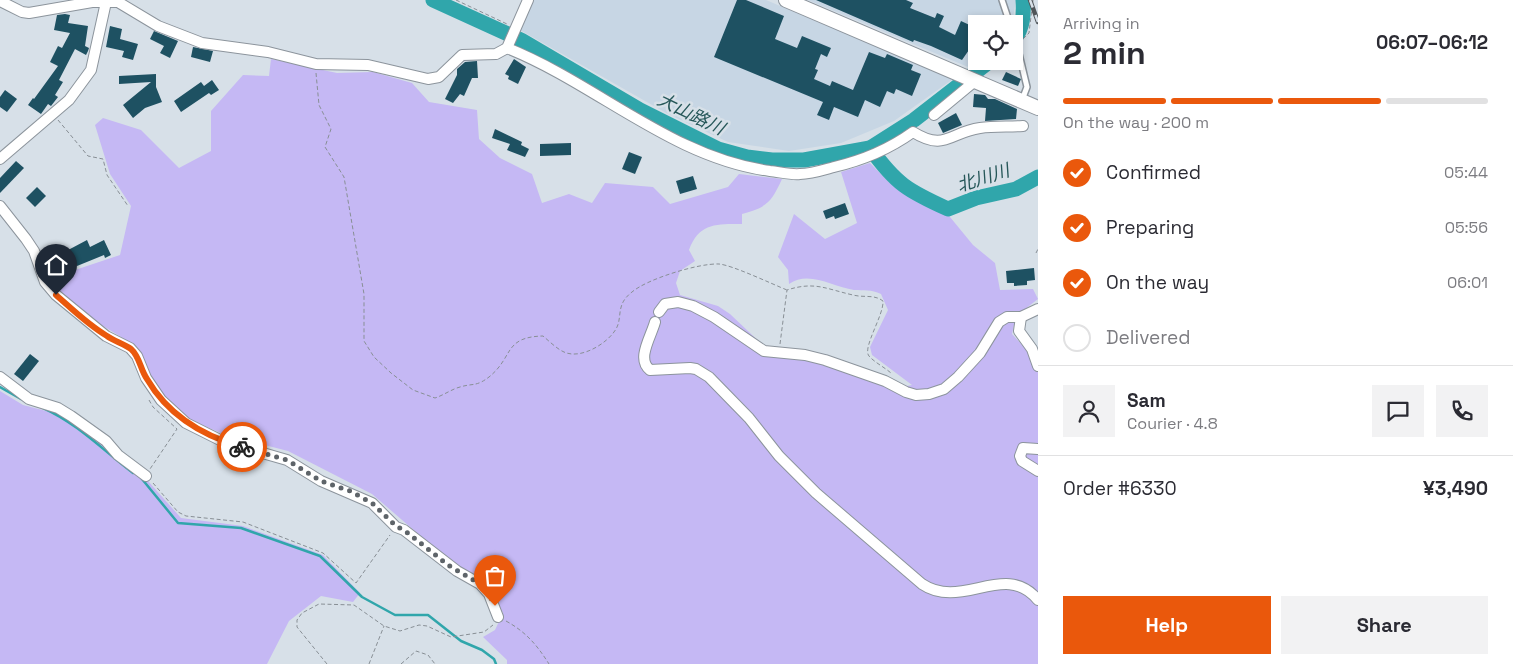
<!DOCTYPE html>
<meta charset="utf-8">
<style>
body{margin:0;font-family:"Space Grotesk","Noto Sans JP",sans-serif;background:#f2f2f3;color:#2b2b33;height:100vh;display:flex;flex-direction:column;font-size:19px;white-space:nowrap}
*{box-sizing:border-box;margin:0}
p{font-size:16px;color:#7c7c81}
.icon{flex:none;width:28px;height:28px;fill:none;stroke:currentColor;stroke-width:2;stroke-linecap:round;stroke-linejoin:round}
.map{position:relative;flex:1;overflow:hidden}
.sheet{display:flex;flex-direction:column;background:#fff;width:475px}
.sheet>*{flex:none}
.controls{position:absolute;left:968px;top:15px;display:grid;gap:10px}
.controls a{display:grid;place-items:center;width:55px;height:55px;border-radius:0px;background:#fff;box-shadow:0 2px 8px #0003;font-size:25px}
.pin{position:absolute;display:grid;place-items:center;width:42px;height:42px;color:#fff;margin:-51px -21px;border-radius:50% 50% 50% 0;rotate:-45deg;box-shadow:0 0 5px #0007}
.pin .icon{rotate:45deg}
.courier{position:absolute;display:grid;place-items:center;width:50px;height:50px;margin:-25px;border:4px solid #ea580c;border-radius:50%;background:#fff;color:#222;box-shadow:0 1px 6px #0007}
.head em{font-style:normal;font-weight:600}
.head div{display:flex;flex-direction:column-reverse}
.head{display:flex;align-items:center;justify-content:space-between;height:85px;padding:0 25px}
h1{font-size:32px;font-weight:600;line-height:38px}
.bar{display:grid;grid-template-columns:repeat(4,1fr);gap:8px 5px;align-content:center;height:60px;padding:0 25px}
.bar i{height:6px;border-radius:4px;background:#e1e1e2}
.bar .active{background:#ea580c}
.bar p{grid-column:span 4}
.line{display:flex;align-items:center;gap:12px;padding:0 25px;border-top:1px solid #e1e1e2}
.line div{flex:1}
.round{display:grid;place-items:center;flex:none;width:52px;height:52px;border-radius:0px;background:#f2f2f3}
ol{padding:0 25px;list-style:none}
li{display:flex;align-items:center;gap:15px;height:55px}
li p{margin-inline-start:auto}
li .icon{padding:5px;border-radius:50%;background:#ea580c;color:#fff;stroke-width:4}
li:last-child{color:#7c7c81}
li i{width:28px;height:28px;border:2px solid #e1e1e2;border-radius:50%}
.primary-button{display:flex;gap:10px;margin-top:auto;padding:10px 25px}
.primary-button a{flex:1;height:58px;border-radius:0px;background:#ea580c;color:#fff;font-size:20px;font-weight:600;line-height:58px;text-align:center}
.primary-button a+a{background:#f2f2f3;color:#2b2b33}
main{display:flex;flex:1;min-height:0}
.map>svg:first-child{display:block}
</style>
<main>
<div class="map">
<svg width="1038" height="664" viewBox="0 0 1038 664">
<rect width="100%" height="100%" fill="#d7e0e8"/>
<g fill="#c7d6e4">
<polygon points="533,0 766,0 953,79 894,121 841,143 789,151 728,142 668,114 520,30"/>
<polygon points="808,0 1016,0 1012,24 976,24 977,61 968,67"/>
</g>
<g fill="#c5b8f4">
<path d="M271,59L337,73L373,72L412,83L429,102L477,110L479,139L500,158L532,174L542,203L569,194L592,203L605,183L653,187L670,204L728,187L739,174L782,179C771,203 767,207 742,214V224C716,224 699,223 689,250L695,261L680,271L676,283L680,295L718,306L730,314L769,351L907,386L912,385L872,355L870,347L888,310L881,294C871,289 864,291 854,290C833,287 809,270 789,284L788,270L778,257L794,214L825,239L857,223L841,172L870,163L889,182L950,217L973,245L995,263L1000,290L1033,289L1038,299L1016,316L1012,334L1038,362V664H507V660L483,637L495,630L503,613L488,586L446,558L372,494L288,451L225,435L189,419L165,398L149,376L136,346L98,323L57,291L60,275L120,255L131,206L110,174L95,125L103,118L141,130L179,168L211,151V111L243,75L269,76Z"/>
<polygon points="0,391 23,405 58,414 103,443 115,457 148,481 181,518 243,526 323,555 360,593 353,602 321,596 289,621 267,664 0,664"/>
</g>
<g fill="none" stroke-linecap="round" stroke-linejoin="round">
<g stroke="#30a6ab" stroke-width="2.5">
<polyline points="0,387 21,399"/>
<path d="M43,408C77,423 104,451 133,473"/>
<polyline points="142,479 178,523 241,528 320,556 362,597 395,615 428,615 461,641 482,650 494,659 496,664"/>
</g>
<g stroke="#30a6ab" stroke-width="15">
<polyline points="433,0 521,40 640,110 718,149 747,157 772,160 804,160 870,148 914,120 990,61"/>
<path d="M1014,40C1023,28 1024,15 1023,0"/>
<path d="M870,148C896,184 908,191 948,209L976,198L1016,189L1038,177"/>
</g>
</g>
<g fill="#1e5162">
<polygon points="737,0 746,0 784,16 775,39 797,48 802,36 831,48 827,57 821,54 815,69 818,70 814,79 830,86 832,81 853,90 869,52 885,58 887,54 913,65 911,70 921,74 912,96 896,89 894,94 887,91 880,107 865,100 858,117 834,107 829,120 817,115 823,102 714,57"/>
<polygon points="816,0 906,0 913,3 910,8 935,18 937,13 944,16 939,27 955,35 961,21 976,28 976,49 971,47 962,60 931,46 914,40 913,42"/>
<polygon points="65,14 70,15 68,23 88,26 85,46 89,48 88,51 86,55 75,49 59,80 63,82 55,95 58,97 51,106 48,104 41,114 28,105 33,98 34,99 58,66 50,62 58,46 62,48 70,33 54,30 57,15"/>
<polygon points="110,26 122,29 120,39 138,44 133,60 122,57 124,51 106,47"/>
<polygon points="154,31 178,41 170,58 160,53 164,46 150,39"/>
<polygon points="193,47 213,51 210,62 191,57"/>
<polygon points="514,59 526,67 518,84 508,79 509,76 505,74"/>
<polygon points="477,61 478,78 472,78 464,96 460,94 453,103 445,99 457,75 457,69 465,62"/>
<polygon points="1006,72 1021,79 1018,86 1002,80"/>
<polygon points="156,74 156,87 162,102 145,108 133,118 123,105 151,82 119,84 119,76"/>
<polygon points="212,80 219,90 211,95 209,93 181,112 174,101 201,82 204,86"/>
<polygon points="5,90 17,99 7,112 0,107 0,97"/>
<polygon points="974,94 985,95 988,99 995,99 1017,109 1016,119 985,121 986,108 973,107"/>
<polygon points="956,113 962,125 943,133 938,123"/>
<polygon points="495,129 522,142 521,145 529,149 525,157 507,150 510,144 492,138"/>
<polygon points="571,143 571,155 540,156 540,144"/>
<polygon points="629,152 642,157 635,174 622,169"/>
<polygon points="16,161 24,168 0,193 0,178"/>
<polygon points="693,176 697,189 680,194 676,181"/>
<polygon points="37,187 46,196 35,207 26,198"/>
<polygon points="845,203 849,214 835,219 834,216 826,219 823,211"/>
<polygon points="87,240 90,247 104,240 111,255 105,258 104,255 77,266 74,260 60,267 55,257"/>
<polygon points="1034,268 1035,280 1027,281 1027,285 1014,286 1014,283 1007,283 1006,271"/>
<polygon points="30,354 39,361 23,381 14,374"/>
</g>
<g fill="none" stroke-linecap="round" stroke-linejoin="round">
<defs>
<g id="lane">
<polyline points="1002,0 1010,24"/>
<polyline points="1014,33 1027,87 1022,100"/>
</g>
<g id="street">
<polyline points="0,1 22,12 29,13 92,2 118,2 158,26 202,43 268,52 316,64 368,65 428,79 439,77 462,55 496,54 507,48 528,0"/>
<path d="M507,48C597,84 672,158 770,171C780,172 791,175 800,174C811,174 823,170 834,167C864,160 888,150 913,132C945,152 950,132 980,128C994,126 1009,127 1023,126"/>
<polyline points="934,115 975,81"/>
<polyline points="0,159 69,100 91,70 106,2"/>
<polyline points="0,206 26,239 34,251 45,282 56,295 106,336 130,348 137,356 146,378 161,400 186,423 224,442 287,460 321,481 372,503 396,527 404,530 457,571 480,584 489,594 498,617"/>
<polyline points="659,312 665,304 678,302 693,306 714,317 764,351 805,355 825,360 885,381 906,392 916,395 929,394 944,389 958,377 980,353 999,322 1007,317 1021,317 1038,309"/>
<polyline points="1021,317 1019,331 1032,349 1038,366"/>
<path d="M655,322C651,337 636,359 650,370L690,368L696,369L709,377L749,418L779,456L816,493L922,584C962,611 1005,560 1038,600"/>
<polyline points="0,377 29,399 58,408 71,416 106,441 118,455 146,476"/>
<polyline points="1038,449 1023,448 1020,456 1022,461 1038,471"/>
</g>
<polyline id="secondary" points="786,0 1038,108"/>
</defs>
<use href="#lane" stroke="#8c949c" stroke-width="8"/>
<use href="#street" stroke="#8c949c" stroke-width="12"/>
<use href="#secondary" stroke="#8c949c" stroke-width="16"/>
<g stroke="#888f95" stroke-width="1" stroke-dasharray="4 2.5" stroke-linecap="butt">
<polyline points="456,0 507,24"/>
<polyline points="1023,39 1029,33 1033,0"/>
<path d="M316,73L319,105L331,129L325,147L344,177L364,294V341L374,357L391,373L413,390L435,398C444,395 452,389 460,387C473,383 476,387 489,377C514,357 503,337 543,336C549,341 557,349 564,352C581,360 608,343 616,329C623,317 615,305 632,292C647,279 699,263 719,264C732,265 772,284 787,290"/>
<polyline points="58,120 88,156 103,159 107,175 128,206"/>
<polyline points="1036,253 1038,249"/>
<path d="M780,344L787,290C815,281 826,289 853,295C864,298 874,294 883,301C884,315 862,348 869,356C874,362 884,367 891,373"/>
<polyline points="149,400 153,407 177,429 150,469"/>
<polyline points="153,483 178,512 186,516 243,522 323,553 356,583 390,535"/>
<path d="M506,621C526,632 537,645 549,664"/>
<polyline points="327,664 297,627 297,620 302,613 319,604 354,605 384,626 400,631 419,625 427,626 451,637 484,632 493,625"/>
<polyline points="369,664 384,626"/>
<polyline points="401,664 416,651 428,655 435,664"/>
</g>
<use href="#lane" stroke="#fff" stroke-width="5"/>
<use href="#street" stroke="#fff" stroke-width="10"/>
<use href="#secondary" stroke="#fff" stroke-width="14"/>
<defs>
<polyline id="rail" points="1030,0 1038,22"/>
</defs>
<use href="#rail" stroke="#505559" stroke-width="4.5"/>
<use href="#rail" stroke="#d7e0e8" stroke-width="2.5" stroke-dasharray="8" stroke-linecap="butt"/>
</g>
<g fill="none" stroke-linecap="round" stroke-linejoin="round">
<polyline stroke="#5e6469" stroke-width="5" stroke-dasharray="0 9" points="242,447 287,460 321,481 350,491 372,503 396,526 404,530 448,565 480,584 489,594 495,606"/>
<path stroke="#ea580c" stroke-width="6" d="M56,295C72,309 88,325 107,336C114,341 124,344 131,349C140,357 140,369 147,379C168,415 203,436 242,447"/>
</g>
<g text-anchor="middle" stroke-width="5" stroke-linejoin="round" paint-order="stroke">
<g font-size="18" font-style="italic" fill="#265759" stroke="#d7e0e8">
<text transform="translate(691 114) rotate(26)" y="6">大山路川</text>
<text transform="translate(983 178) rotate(-18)" y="6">北川川</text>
</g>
</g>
</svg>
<div class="controls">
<a><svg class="icon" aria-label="locate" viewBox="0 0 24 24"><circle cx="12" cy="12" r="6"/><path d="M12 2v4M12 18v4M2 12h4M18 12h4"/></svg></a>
</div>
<div class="pin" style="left:495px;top:606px;background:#ea580c"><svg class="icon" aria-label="bag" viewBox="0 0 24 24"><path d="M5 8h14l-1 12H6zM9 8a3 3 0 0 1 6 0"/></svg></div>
<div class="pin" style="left:56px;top:295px;background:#1f2937"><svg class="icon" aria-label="home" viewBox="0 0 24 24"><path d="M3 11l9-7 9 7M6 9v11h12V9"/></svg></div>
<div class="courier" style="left:242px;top:447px"><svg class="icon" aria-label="bike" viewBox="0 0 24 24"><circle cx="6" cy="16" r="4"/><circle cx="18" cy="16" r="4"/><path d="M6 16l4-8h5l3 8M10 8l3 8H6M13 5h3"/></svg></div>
</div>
<section class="sheet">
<div class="head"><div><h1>2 min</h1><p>Arriving in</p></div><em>06:07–06:12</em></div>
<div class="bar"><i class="active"></i><i class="active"></i><i class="active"></i><i></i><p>On the way · 200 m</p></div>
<ol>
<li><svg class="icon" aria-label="check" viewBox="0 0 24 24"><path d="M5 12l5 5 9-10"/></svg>Confirmed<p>05:44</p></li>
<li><svg class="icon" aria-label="check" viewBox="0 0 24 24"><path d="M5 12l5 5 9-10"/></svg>Preparing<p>05:56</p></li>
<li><svg class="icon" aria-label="check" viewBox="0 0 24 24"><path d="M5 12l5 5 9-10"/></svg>On the way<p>06:01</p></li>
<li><i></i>Delivered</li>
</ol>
<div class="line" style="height:90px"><a class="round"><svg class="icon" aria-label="person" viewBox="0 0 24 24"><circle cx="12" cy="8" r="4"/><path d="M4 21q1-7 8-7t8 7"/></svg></a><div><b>Sam</b><p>Courier · 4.8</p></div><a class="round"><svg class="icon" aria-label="chat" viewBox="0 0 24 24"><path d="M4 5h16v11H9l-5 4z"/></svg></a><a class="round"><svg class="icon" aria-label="phone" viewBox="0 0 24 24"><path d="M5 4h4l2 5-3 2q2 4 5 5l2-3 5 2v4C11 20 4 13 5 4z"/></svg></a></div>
<div class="line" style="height:65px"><div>Order #6330</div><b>¥3,490</b></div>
<div class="primary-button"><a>Help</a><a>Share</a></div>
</section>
</main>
